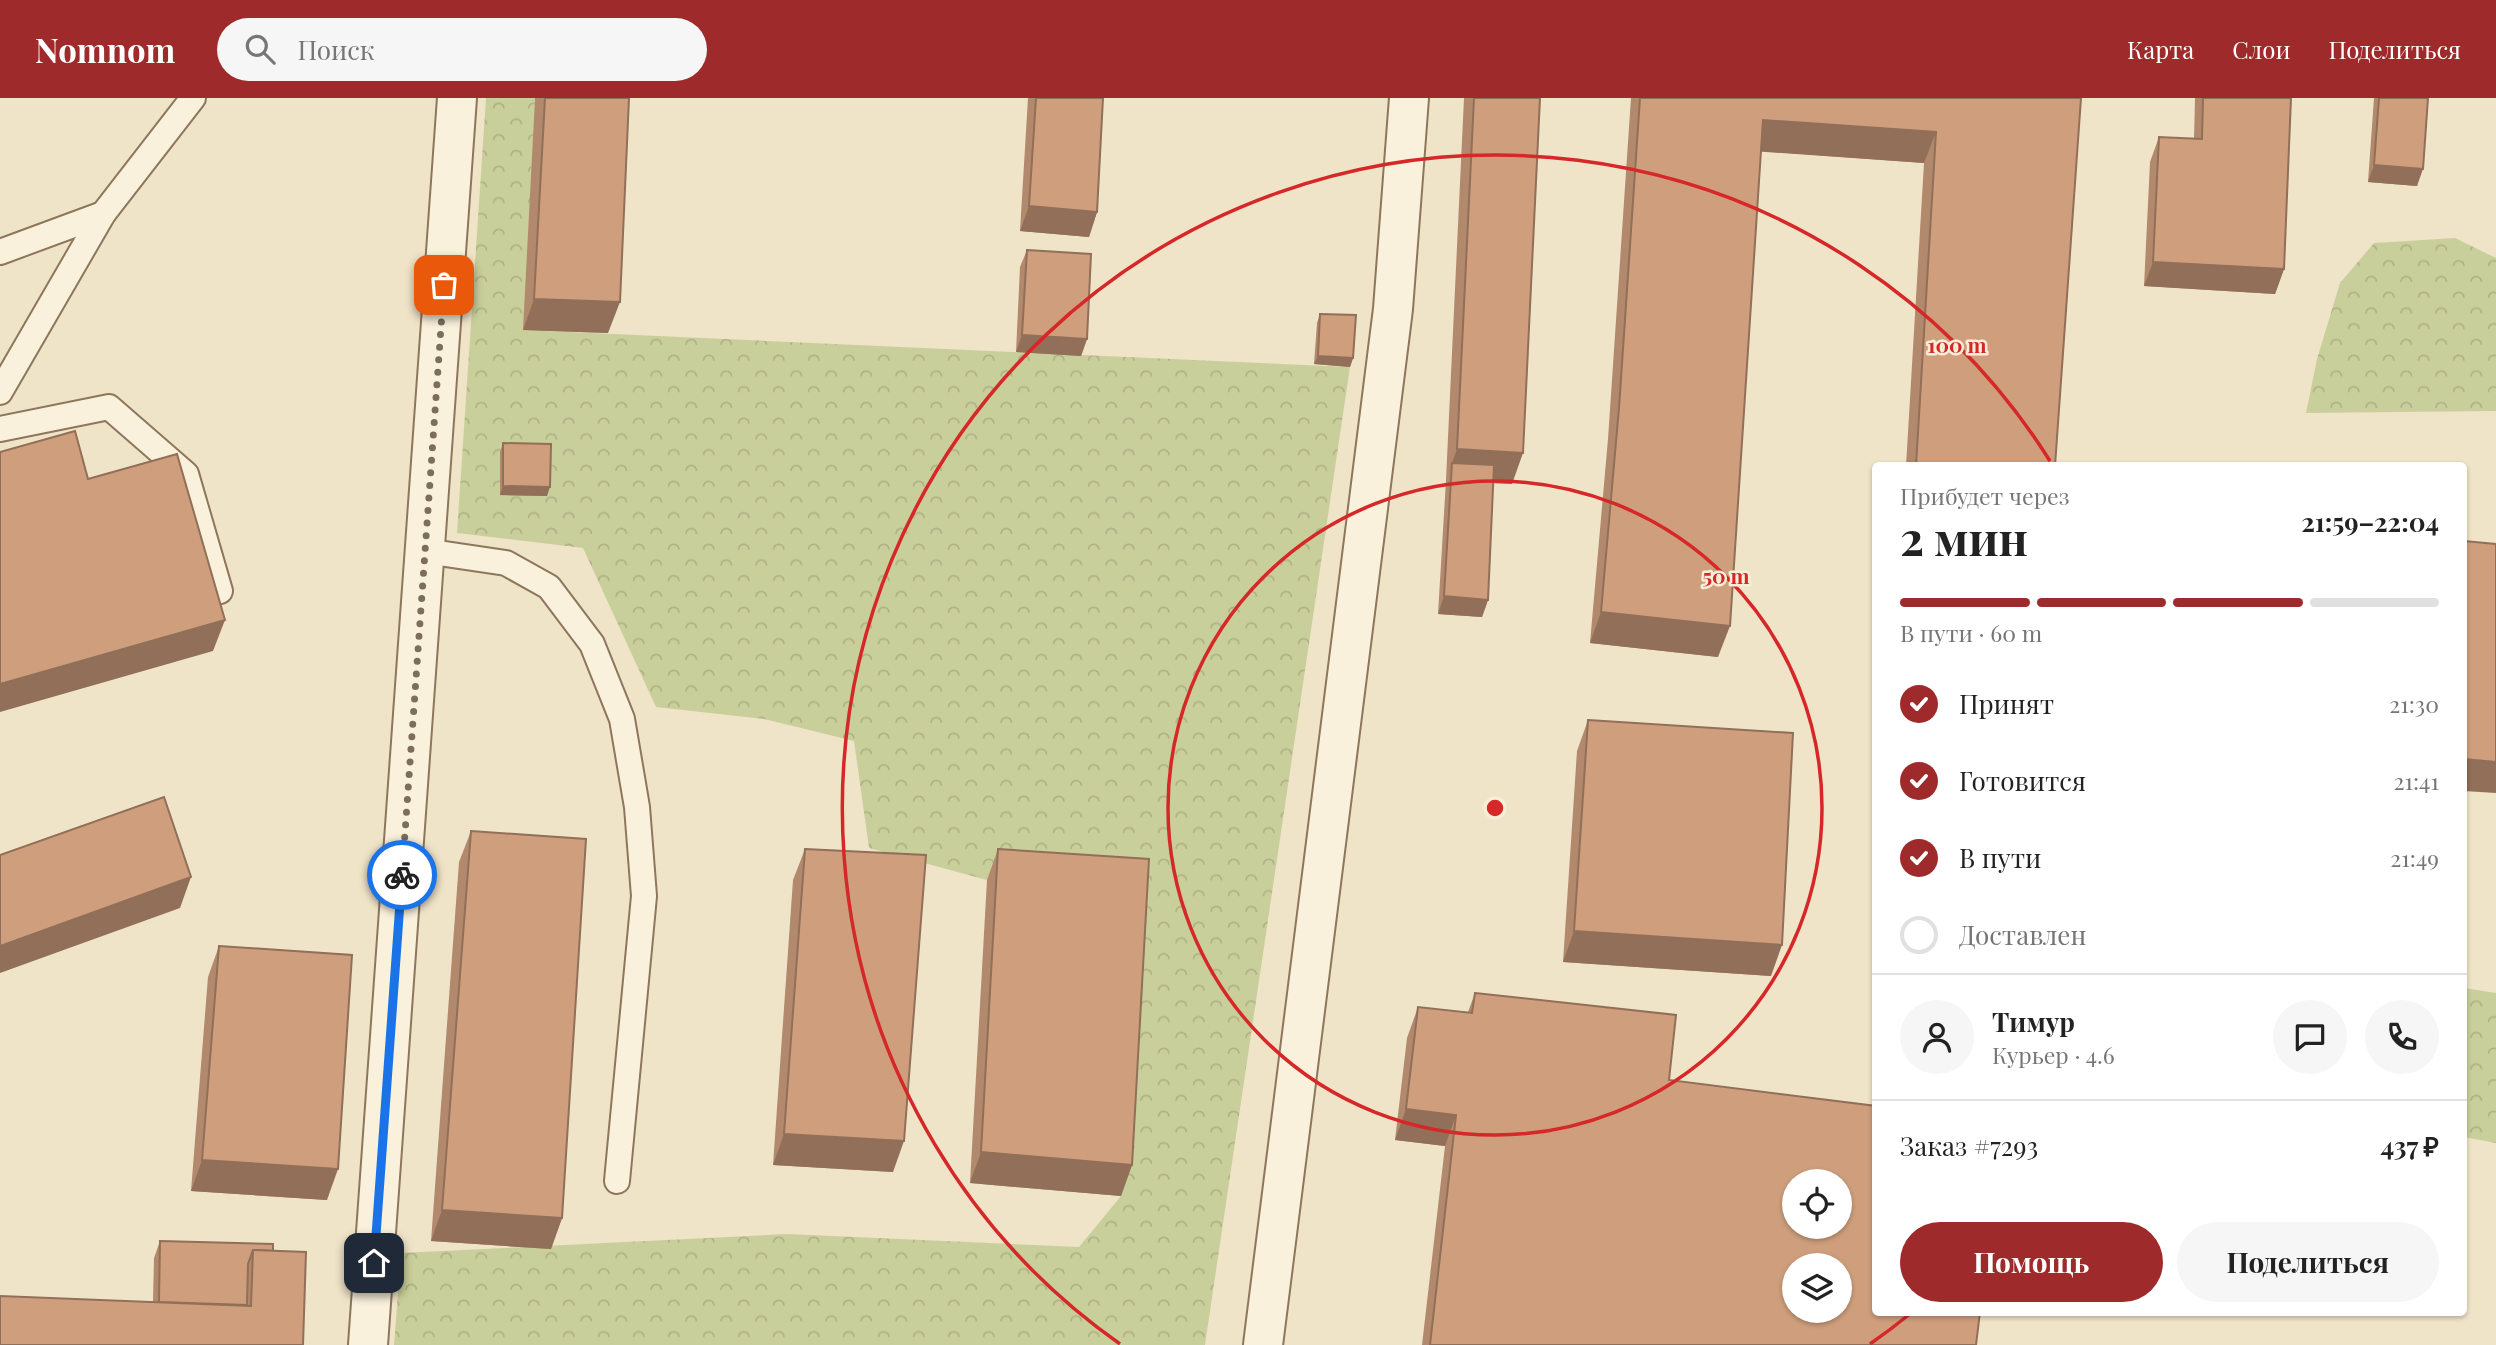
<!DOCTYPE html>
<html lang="ru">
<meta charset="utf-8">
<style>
body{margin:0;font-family:"Playfair Display",serif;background:#f6f6f6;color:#222;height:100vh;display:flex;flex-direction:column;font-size:26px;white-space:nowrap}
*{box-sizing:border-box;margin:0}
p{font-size:23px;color:#767676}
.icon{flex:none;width:38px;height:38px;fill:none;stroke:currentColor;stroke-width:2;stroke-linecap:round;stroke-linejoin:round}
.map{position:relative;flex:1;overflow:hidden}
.side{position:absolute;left:1872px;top:364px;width:595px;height:854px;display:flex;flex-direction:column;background:#fff;border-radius:7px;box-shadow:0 2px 5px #0004}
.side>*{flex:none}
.fabs{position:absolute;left:1782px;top:1071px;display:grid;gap:14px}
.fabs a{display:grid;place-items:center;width:70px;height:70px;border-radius:50%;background:#fff;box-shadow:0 2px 5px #0004;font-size:35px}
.pin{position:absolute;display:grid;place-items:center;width:60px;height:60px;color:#fff;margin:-30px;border-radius:14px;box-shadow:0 4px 10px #0006}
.courier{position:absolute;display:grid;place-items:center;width:70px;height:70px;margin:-35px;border:5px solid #1a73e8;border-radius:50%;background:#fff;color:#222;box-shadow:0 2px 9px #0007}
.headline em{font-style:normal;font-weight:700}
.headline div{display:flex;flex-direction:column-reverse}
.headline{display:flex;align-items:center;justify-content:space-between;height:119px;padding:0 28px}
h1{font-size:46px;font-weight:700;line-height:52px}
.bar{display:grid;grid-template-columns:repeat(4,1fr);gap:10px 7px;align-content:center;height:84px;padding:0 28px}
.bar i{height:9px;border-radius:5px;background:#e0e0e0}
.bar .on{background:#9e2a2b}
.bar p{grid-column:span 4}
.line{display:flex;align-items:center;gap:18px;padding:0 28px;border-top:2px solid #e0e0e0}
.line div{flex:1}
.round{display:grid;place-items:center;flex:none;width:74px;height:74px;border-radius:37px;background:#f6f6f6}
ol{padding:0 28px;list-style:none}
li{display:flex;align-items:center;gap:21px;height:77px}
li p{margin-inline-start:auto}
li .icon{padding:7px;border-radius:50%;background:#9e2a2b;color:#fff;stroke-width:4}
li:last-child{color:#767676}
li i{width:38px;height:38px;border:4px solid #e0e0e0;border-radius:50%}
.action{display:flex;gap:14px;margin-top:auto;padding:14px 28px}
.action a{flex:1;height:80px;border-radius:42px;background:#9e2a2b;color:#fff;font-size:28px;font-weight:700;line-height:80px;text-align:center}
.action a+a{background:#f6f6f6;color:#222}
header{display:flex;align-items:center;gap:42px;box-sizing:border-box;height:98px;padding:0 35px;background:#9e2a2b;color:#fff}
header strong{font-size:33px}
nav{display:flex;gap:38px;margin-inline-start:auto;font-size:24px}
.search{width:490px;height:63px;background:#f6f6f6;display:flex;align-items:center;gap:18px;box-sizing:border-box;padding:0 24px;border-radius:38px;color:#767676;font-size:26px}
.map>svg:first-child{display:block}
</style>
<header>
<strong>Nomnom</strong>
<div class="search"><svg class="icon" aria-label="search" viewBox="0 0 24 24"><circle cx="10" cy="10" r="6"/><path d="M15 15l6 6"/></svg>Поиск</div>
<nav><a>Карта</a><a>Слои</a><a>Поделиться</a></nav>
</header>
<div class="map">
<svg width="2496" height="1247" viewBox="0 0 2496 1247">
<defs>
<pattern id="forest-crowns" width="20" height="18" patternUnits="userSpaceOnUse" patternTransform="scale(1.75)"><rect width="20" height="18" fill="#c9cf9b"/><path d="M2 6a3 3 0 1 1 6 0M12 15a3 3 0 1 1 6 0" fill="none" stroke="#aeb285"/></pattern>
</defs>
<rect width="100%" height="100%" fill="#f0e4c8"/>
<g fill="url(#forest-crowns)">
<polygon points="486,0 535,0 524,232 1350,269 1205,1247 394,1247 401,1155 787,1136 1079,1149 1121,1098 1138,792 987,782 869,750 854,643 764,621 656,609 583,450 457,435"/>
<polygon points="2455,140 2496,160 2496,313 2306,315 2317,261 2340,185 2374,145"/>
<polygon points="2464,890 2496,895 2496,1045 2464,1039"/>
</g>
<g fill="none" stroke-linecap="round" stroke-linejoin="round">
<defs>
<g id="service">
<polyline points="0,154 103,116"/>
<polyline points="0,294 103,116 193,0"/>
<polyline points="0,331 109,309 186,376 220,493"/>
<polyline points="425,453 506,465 549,489 592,546 622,621 637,709 644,798 617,1083"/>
</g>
<g id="minor">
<polyline points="368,1247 457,0"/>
<polyline points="1263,1247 1393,211 1409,0"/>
</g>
</defs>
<use href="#service" stroke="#8d765c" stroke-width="28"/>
<use href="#minor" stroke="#8d765c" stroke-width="42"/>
<use href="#service" stroke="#faf1dc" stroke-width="24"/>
<use href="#minor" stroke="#faf1dc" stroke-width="38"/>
</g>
<g fill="#b2896c">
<polygon points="535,0 629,0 608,235 523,232"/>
<polygon points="1028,0 1103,0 1097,114 1089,139 1020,133"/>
<polygon points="1464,0 1540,0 1512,386 1493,385 1488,502 1482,519 1438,516 1446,382"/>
<polygon points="1631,0 2081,0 2055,368 1906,368 1924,65 1761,53 1718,559 1590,545 1608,341"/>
<polygon points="2195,0 2291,0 2284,171 2275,196 2144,188 2150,64 2159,39 2194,41"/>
<polygon points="2374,0 2428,0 2417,88 2368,84"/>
<polygon points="1027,152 1087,241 1081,258 1016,254 1020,169"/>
<polygon points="1320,216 1353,260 1350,269 1314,266 1317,225"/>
<polygon points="503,345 547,398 500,397 500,354"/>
<polygon points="1588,622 1771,878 1563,864 1577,653"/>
<polygon points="471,733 562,1120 551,1151 431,1143 459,764"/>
<polygon points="805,751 893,1074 773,1067 793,782"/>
<polygon points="998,751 1132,1067 1121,1098 970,1085 987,782"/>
<polygon points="219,848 327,1102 191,1093 208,879"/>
<polygon points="1475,895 1669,982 1976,1247 1422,1247 1445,1048 1395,1042 1407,940 1418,909 1468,914"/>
<polygon points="160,1143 273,1153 303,1247 153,1204 154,1160"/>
</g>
<g fill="#916f58">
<polygon points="1763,22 1936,34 1924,65 1752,53"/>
<polygon points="2374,67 2423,71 2417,88 2368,84"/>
<polygon points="1029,108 1097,114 1089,139 1020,133"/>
<polygon points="2153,164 2284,171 2275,196 2144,188"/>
<polygon points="534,201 620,204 608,235 523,232"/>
<polygon points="1022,237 1087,241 1081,258 1016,254"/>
<polygon points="1318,258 1353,260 1350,269 1314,266"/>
<polygon points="1457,351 1523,355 1512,386 1451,383 1452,365 1446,382"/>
<polygon points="503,388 550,389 547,398 500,397"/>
<polygon points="1444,498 1488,502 1482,519 1438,516"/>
<polygon points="1601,514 1730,528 1718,559 1590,545"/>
<polygon points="225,522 213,553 0,614 0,586"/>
<polygon points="2464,661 2496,664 2496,695 2464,693"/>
<polygon points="191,779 180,810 0,875 0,848"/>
<polygon points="1574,833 1782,847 1771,878 1563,864"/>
<polygon points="1406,1011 1456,1017 1445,1048 1395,1042"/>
<polygon points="784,1036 904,1043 893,1074 773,1067"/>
<polygon points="981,1054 1132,1067 1121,1098 970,1085"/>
<polygon points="202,1062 338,1071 327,1102 191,1093"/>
<polygon points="442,1112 562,1120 551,1151 431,1143"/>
</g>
<g fill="#cf9f7d" stroke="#916f58" stroke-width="2" fill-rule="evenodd">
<polygon points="545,0 629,0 620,204 534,201"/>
<polygon points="1036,0 1103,0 1097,114 1029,108"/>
<polygon points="1474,0 1540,0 1523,355 1457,351"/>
<polygon points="1640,0 2081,0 2055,368 1916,368 1936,34 1763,22 1730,528 1601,514 1619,310"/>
<polygon points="2203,0 2291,0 2284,171 2153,164 2159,39 2202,41"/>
<polygon points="2379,0 2428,0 2423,71 2374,67"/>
<polygon points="1027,152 1091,156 1087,241 1022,237"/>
<polygon points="1320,216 1356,217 1353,260 1318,258"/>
<polygon points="75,333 88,381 177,356 225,522 0,586 0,354"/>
<polygon points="503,345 551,346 550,389 503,388"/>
<polygon points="1452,365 1494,367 1488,502 1444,498"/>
<polygon points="2464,443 2496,446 2496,664 2464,661"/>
<polygon points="1588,622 1793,635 1782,847 1574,833"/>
<polygon points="164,699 191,779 0,848 0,757"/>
<polygon points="471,733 586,741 562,1120 442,1112"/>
<polygon points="805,751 926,757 904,1043 784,1036"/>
<polygon points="998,751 1149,761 1132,1067 981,1054"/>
<polygon points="219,848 352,857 338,1071 202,1062"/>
<path d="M1475,895L1676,917L1669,982L1876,1008V1214H1980L1976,1247H1430L1456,1017L1406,1011L1418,909L1472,915ZM1794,1083H1839V1129H1794ZM1794,1167H1839V1213H1794Z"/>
<polygon points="160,1143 273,1146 273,1153 253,1152 248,1166 247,1207 159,1204"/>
<polygon points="253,1152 306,1154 303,1247 0,1247 0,1198 251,1208"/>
</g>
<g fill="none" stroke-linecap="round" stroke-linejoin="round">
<polyline stroke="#7c6e5b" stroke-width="7" stroke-dasharray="0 12.6" points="402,777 444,187"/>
<polyline stroke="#1a73e8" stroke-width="9" points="374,1165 402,777"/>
</g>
<g fill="none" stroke="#d62828" stroke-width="3.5">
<circle cx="1495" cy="710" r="327"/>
<path d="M1911 1215A654 654 0 0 1 1870 1246M1120 1246A654 654 0 1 1 2050 363"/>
</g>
<circle cx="1495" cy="710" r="10" fill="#d62828" stroke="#f7eed8" stroke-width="3.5"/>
<g font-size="21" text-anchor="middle" font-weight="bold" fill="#d62828" stroke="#f7eed8" stroke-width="5" stroke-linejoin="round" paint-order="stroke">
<text x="1957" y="255">100 m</text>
<text x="1726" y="486">50 m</text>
</g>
</svg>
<div class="fabs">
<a><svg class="icon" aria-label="locate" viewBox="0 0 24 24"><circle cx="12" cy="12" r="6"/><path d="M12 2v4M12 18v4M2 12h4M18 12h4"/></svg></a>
<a><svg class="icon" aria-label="layers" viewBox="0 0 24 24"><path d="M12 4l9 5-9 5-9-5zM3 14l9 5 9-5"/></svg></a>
</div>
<div class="pin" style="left:444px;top:187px;background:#ea580c"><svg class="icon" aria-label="bag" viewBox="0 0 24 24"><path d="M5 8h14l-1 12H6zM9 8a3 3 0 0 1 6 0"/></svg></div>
<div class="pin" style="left:374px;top:1165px;background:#1f2937"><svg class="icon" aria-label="home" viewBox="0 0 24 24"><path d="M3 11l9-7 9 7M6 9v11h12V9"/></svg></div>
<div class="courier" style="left:402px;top:777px"><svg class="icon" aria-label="bike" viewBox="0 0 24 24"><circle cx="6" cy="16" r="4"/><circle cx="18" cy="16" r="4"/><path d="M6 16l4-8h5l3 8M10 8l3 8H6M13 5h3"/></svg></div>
<section class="side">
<div class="headline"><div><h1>2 мин</h1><p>Прибудет через</p></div><em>21:59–22:04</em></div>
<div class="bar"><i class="on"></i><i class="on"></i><i class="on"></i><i></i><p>В пути · 60 m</p></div>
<ol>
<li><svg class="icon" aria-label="check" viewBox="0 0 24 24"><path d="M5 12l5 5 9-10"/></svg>Принят<p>21:30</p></li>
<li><svg class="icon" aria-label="check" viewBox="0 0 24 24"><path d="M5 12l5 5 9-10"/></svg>Готовится<p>21:41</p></li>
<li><svg class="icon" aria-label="check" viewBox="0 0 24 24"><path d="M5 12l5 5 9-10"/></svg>В пути<p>21:49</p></li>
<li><i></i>Доставлен</li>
</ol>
<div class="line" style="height:126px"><a class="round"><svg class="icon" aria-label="person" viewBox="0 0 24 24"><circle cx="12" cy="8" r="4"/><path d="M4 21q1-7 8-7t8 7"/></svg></a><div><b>Тимур</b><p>Курьер · 4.6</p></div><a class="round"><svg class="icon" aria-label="chat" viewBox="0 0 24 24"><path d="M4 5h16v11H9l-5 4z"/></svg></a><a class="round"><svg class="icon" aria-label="phone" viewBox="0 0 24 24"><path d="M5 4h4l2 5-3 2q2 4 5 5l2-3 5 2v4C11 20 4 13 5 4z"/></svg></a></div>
<div class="line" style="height:91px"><div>Заказ #7293</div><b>437 ₽</b></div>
<div class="action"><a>Помощь</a><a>Поделиться</a></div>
</section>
</div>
